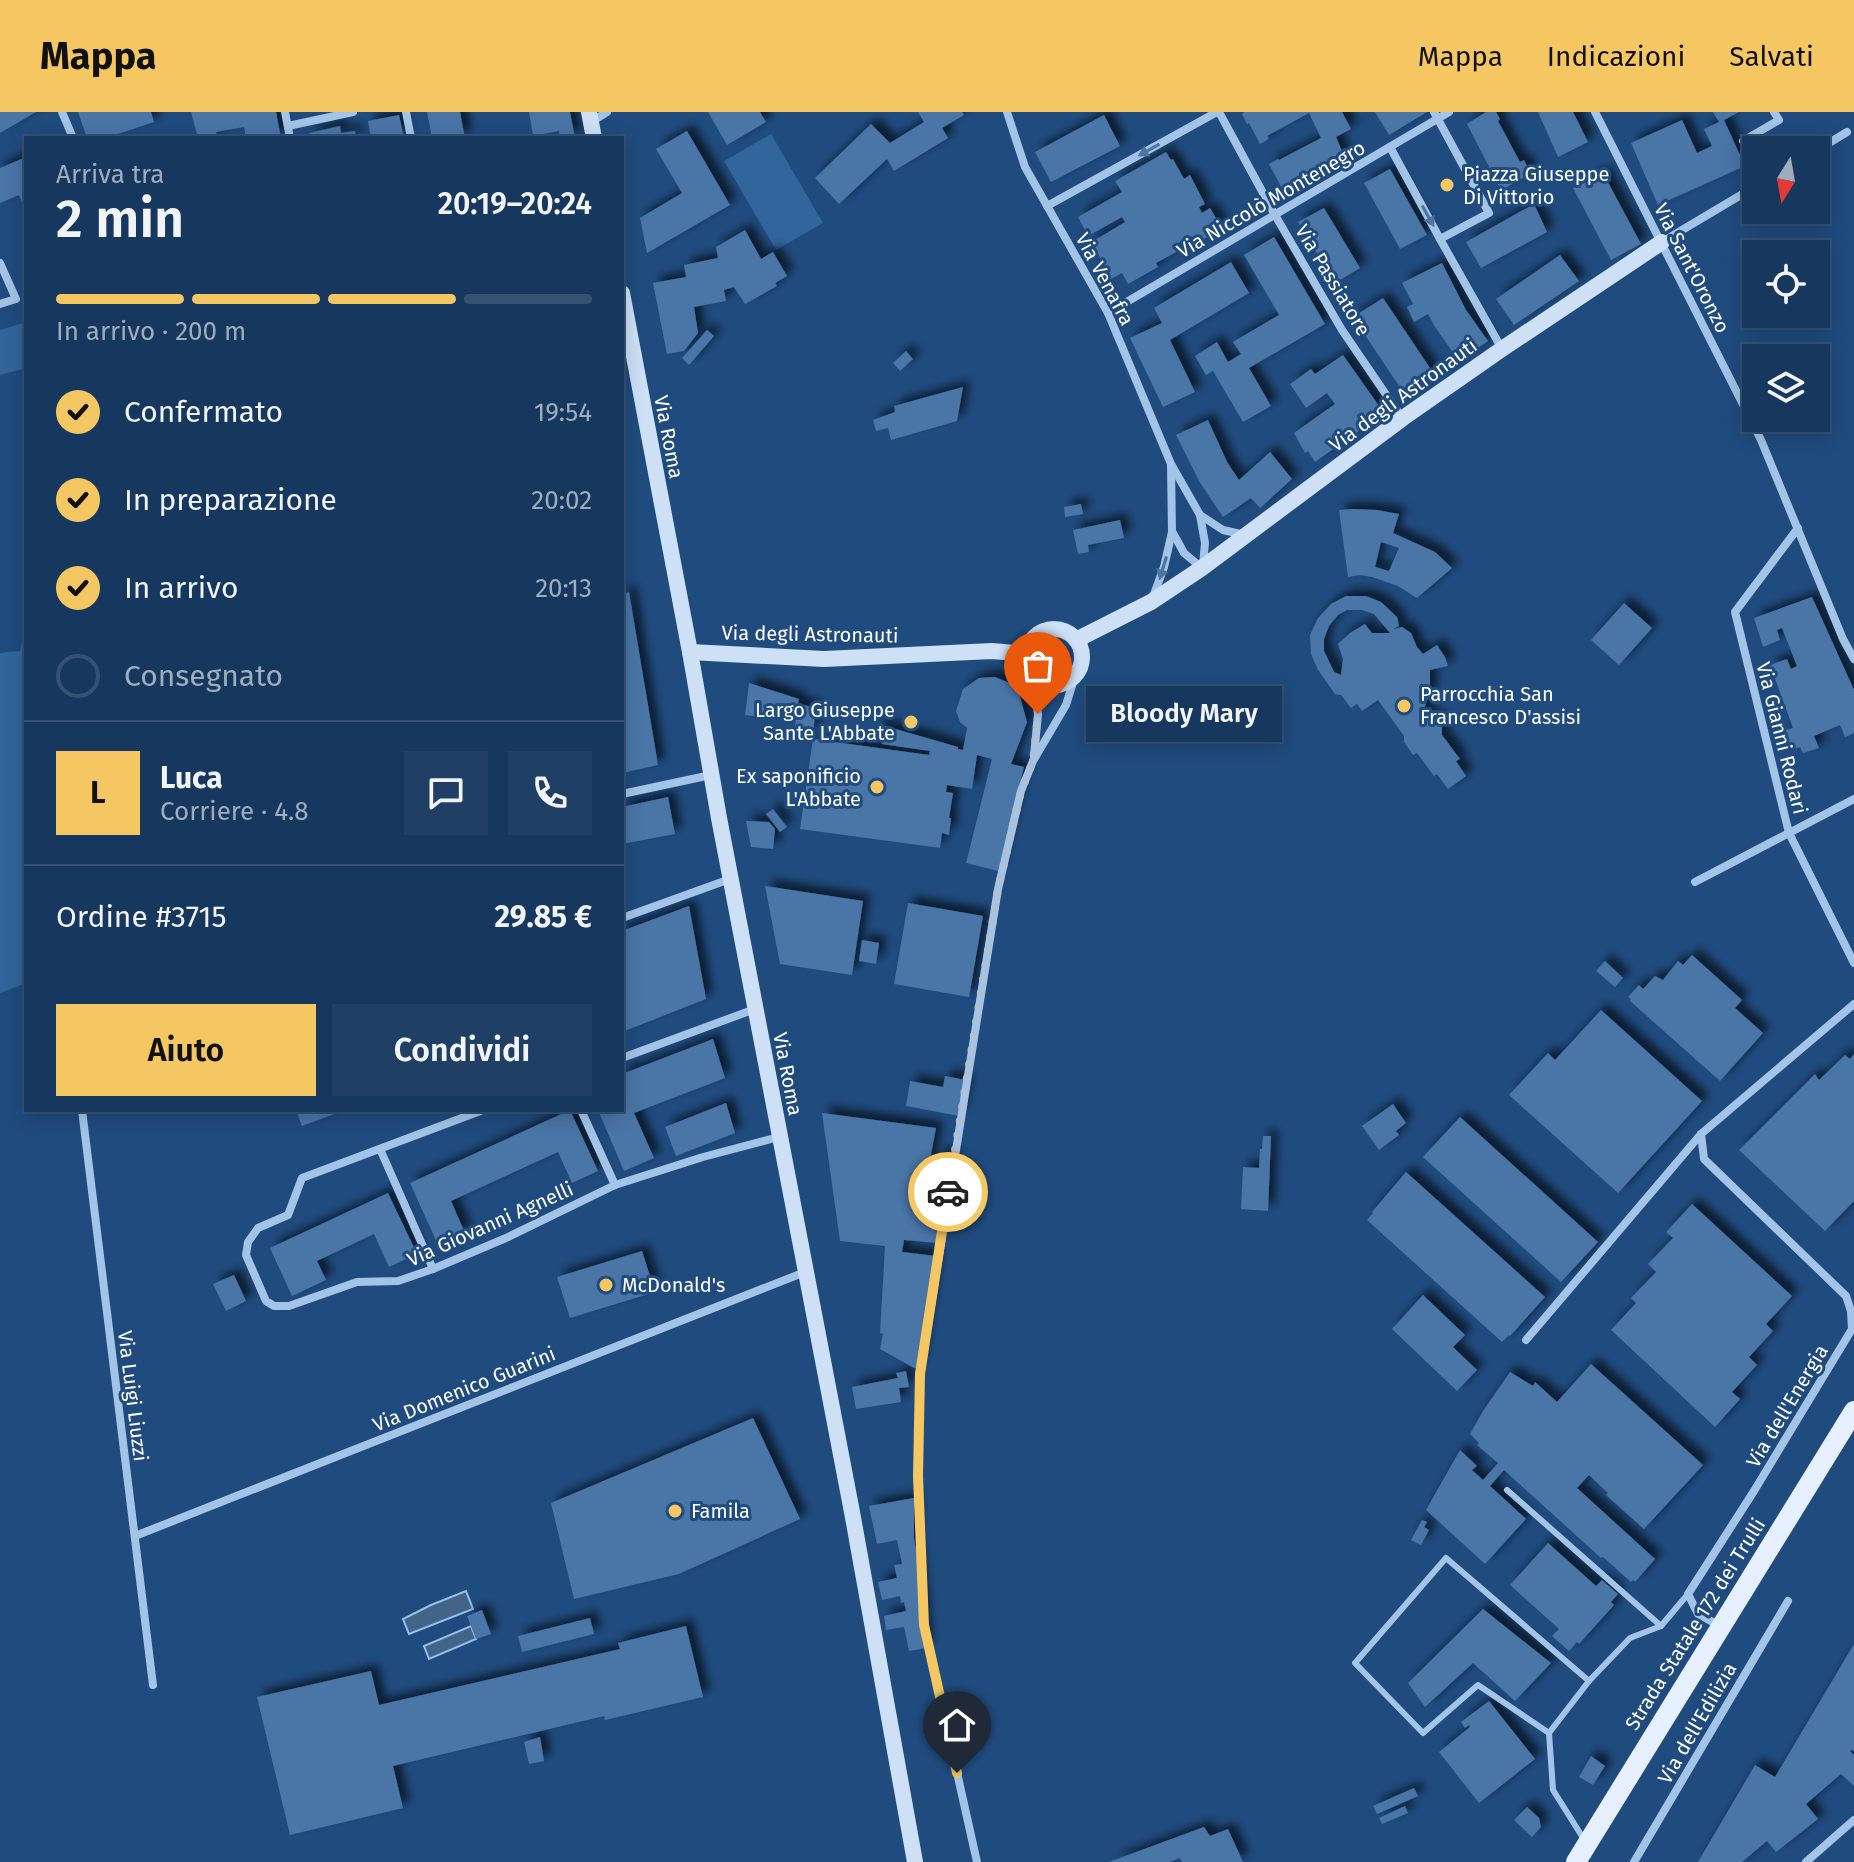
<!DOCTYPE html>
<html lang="it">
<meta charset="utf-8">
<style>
body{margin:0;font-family:"Fira Sans",sans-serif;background:#203f64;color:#f1f3f6;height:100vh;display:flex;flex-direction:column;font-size:30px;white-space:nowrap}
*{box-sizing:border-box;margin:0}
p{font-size:26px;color:#9eacbc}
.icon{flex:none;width:44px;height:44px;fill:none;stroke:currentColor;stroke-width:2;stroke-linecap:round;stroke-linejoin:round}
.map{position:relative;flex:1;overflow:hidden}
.drawer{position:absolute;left:24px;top:24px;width:600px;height:976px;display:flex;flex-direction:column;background:#17385e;border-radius:0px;box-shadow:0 4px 20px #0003,0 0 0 2px #365273}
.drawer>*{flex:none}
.needle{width:52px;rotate:191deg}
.buttons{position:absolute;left:1742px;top:24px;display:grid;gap:16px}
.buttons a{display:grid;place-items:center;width:88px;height:88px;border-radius:0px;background:#17385e;box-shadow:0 4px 20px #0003,0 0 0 2px #365273;font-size:40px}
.pin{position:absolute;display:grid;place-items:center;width:68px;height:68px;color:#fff;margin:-82px -34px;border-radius:50% 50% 50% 0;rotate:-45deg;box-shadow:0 0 8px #0007}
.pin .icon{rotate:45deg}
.courier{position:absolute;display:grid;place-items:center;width:80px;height:80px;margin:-40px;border:6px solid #f5c763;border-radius:50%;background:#fff;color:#222;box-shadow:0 2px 10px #0007}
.bubble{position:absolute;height:56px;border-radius:0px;background:#17385e;box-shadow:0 4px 20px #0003,0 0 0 2px #365273;font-size:26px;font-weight:600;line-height:56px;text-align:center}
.head em{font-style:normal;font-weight:600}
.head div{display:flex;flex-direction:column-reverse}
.head{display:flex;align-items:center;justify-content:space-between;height:136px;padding:0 32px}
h1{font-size:52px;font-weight:600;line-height:60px}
.bar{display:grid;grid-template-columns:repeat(4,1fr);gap:12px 8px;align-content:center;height:96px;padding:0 32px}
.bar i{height:10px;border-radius:6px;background:#365273}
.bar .active{background:#f5c763}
.bar p{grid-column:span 4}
.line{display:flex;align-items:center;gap:20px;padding:0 32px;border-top:2px solid #365273}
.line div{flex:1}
.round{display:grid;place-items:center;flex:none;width:84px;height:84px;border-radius:0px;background:#203f64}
ol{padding:0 32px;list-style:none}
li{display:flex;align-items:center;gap:24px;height:88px}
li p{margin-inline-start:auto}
li .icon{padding:8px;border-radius:50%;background:#f5c763;color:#111;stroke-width:4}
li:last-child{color:#9eacbc}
li i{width:44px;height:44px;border:4px solid #365273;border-radius:50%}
.primary-button{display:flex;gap:16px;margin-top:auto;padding:16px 32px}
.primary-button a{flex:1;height:92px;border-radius:0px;background:#f5c763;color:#111;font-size:32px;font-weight:600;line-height:92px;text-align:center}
.primary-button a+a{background:#203f64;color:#f1f3f6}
header{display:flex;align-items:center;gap:48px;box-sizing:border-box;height:112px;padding:0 40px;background:#f5c763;color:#111}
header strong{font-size:38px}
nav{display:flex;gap:44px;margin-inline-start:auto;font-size:28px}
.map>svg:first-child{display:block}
</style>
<header>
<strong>Mappa</strong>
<nav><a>Mappa</a><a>Indicazioni</a><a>Salvati</a></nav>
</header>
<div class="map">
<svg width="1854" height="1750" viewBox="0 0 1854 1750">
<defs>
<filter id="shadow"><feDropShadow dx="7" dy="-7" stdDeviation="4" flood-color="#0009"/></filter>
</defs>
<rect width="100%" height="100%" fill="#1f4b7e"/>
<g fill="#32659c">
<polygon points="771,22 823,111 776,138 724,49"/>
<polygon points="26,210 26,256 0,263 0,218"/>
<polygon points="26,512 26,871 0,881 0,541 20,539"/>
</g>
<g fill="#436489" stroke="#96bfe9" stroke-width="2">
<polygon points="466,1479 473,1497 409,1522 403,1507 431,1493"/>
<polygon points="471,1514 476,1527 429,1547 424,1534"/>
</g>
<g fill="#4875a7" fill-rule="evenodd" filter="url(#shadow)">
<polygon points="0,0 36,0 0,21"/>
<polygon points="78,0 151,0 154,10 106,26 87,26"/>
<polygon points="191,0 276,0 281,26 246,26 244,15 216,20 217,26 198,26"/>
<polygon points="427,0 460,0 465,26 432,26"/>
<polygon points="529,0 570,0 575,26 560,26 559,19 533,24"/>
<polygon points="708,0 760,0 766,10 727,33"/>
<polygon points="918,0 962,0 964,3 942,16 948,26 894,59 887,47 839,92 815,66 871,12 890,31 924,10"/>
<polygon points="1244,0 1342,0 1351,17 1336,25 1346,49 1286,84 1269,52 1278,47 1279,48 1321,26 1309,1 1267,24 1269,27 1260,32 1249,11 1247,12 1242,2"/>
<polygon points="1375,0 1427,0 1389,23"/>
<polygon points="1486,0 1496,0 1500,7 1498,9 1520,50 1524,48 1531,62 1501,78 1467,12"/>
<polygon points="1538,0 1573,0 1588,30 1558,45"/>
<polygon points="1713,0 1739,0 1724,8 1745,54 1658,93 1631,31 1682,8 1697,41 1712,34 1704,17 1719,10"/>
<polygon points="399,3 404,26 371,26 368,9"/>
<polygon points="1104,3 1120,34 1051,70 1035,40"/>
<polygon points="340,14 341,21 355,19 356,26 310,26 309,21"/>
<polygon points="687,19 730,93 647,141 640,106 682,81 656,37"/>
<polygon points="1166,40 1171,48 1173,47 1184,67 1190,63 1205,92 1199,95 1202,101 1210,96 1223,118 1195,131 1192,124 1175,133 1178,139 1156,151 1158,155 1128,172 1122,161 1111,167 1092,130 1125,110 1122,105 1088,124 1078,105 1122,80 1115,69"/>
<polygon points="26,45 26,100 19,83 0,91 0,56"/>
<polygon points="1390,57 1427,123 1400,137 1364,71"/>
<polygon points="1603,61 1641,132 1611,148 1573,76"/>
<polygon points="1534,92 1547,120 1481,156 1466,130"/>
<polygon points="1324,96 1360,156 1335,171 1298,110"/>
<polygon points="745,118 761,147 773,140 787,164 775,171 777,174 745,192 734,175 724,178 726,189 694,195 698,221 684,239 667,242 653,171 686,165 684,153 718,146 716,135"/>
<polygon points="1274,125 1325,212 1249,256 1271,294 1243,310 1213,259 1206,263 1195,244 1217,230 1228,250 1241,242 1233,230 1279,203 1244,143"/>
<polygon points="1560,143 1579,169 1514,213 1496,187"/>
<polygon points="1231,150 1249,181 1170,228 1195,280 1163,295 1130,226 1162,211 1154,196"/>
<polygon points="1442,151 1466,198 1488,229 1459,249 1435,215 1428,202 1414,210 1407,195 1413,192 1402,171"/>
<polygon points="1383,186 1436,265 1407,286 1353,205"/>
<polygon points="707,218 714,224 689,253 682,246"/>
<polygon points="906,239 913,247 900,259 893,251"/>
<polygon points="1343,243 1384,301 1315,350 1308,339 1305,341 1294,321 1335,292 1327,281 1306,296 1290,272 1311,257 1315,262"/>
<polygon points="963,275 957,309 891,328 888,316 876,319 873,308 895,300 894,294"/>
<polygon points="1208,308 1227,350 1239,368 1270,340 1292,367 1260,396 1251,386 1223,405 1199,369 1176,323"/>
<polygon points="1081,392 1083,402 1065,405 1064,395"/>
<path d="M1353,397L1377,398L1399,402L1393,421L1435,440L1452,456L1417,486L1398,474L1372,465L1360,463L1348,465L1339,398ZM1381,430L1399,436L1389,459L1375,455Z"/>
<polygon points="1120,408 1124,426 1088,433 1089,440 1078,442 1073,418"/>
<polygon points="629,480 658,653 622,661 622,482"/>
<path d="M1346,484H1366L1381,490L1397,505L1399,514L1393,517L1402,515L1411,521L1417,535L1423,542L1437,533L1445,545L1448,554L1430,558V580L1424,597L1428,603L1435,604L1440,609L1442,615V623L1460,647L1456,649L1466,664L1448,677L1437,662L1434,664L1417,641L1413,643L1404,630V624L1378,588L1362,599L1357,592L1351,596L1341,583L1335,582L1318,558L1311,542L1310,523L1318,506L1331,492ZM1347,498H1362L1374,502L1390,521H1372L1365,512L1350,521L1338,532L1343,547L1341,563L1334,560L1324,539V527L1329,514L1338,503Z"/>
<polygon points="1812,485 1854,578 1854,621 1845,625 1840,613 1814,624 1819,636 1803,641 1800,635 1791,638 1785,618 1793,616 1770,553 1787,547 1791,557 1797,554 1782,516 1777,518 1780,528 1763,535 1754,506"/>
<polygon points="1624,491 1652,516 1619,553 1591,528"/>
<polygon points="995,565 1017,574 1027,610 1011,652 1024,655 998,759 966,751 992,647 977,643 972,677 947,673 946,680 953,681 949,706 951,706 949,723 942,721 940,736 800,717 813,627 929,643 930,639 882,632 877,619 878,612 958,635 958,637 963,638 967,616 960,610 956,599 963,577 979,566"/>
<polygon points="749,571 799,587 798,591 816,597 813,620 794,618 796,609 745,603"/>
<polygon points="668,685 675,722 622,732 622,695"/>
<polygon points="773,697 787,715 780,720 766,702"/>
<polygon points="746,709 769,710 775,717 773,737 751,735"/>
<polygon points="765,774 863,789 852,863 780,852"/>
<polygon points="908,791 983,804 969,885 894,872"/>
<polygon points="689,794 706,887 622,920 622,819"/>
<polygon points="862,828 879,831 876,852 859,849"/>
<polygon points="1692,843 1742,888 1735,896 1763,921 1720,969 1630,889 1631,887 1628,885 1639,873 1643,877 1655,864 1663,868 1678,849 1683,853"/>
<polygon points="1605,849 1623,866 1615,875 1596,859"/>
<polygon points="1601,898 1702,989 1618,1081 1509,983 1548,941 1555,948"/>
<polygon points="713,927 725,966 634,1001 654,1046 624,1059 598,998 622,998 622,962"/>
<polygon points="1854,942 1854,1089 1825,1119 1739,1038 1815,962 1819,968 1845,943 1850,947"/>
<polygon points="945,964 966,968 959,1004 906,994 910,969 943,975"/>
<polygon points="726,991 735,1021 676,1044 665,1015"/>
<polygon points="1393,992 1406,1011 1396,1019 1399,1023 1379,1038 1362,1014"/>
<polygon points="296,998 345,998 302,1014"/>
<polygon points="570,998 598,1059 572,1071 558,1040 451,1089 465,1121 438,1133 410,1071"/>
<polygon points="822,1001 936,1016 925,1074 935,1077 940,1041 952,1043 938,1131 904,1128 902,1140 936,1144 918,1256 914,1256 880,1237 883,1222 880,1221 885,1134 840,1129"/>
<polygon points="1460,1005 1598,1130 1561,1170 1423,1045"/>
<polygon points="1263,1024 1271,1024 1268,1099 1241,1097 1243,1055 1259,1056 1260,1037 1262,1037"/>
<polygon points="1406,1060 1545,1185 1510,1224 1509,1223 1502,1230 1367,1108 1373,1101 1372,1100"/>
<polygon points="388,1081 417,1142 389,1155 374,1122 317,1149 326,1168 292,1184 270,1136"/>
<polygon points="1692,1092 1792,1184 1766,1212 1773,1219 1749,1245 1757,1253 1732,1280 1740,1287 1715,1315 1611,1218 1636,1191 1631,1186 1656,1160 1648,1152 1673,1126 1666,1120"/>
<polygon points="642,1139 655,1180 570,1206 557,1165"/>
<polygon points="234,1163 246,1189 226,1199 213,1172"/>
<polygon points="1423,1183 1465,1223 1453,1235 1477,1258 1457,1279 1392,1217"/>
<polygon points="1591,1252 1703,1353 1644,1417 1606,1383 1608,1381 1589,1363 1577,1376 1655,1447 1635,1470 1633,1468 1631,1470 1603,1445 1601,1446 1504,1358 1490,1374 1526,1407 1485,1452 1426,1398 1460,1338 1477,1354 1472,1358 1483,1368 1498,1351 1477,1333 1479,1331 1470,1322 1483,1299 1510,1260 1533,1274 1535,1270 1557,1290"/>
<polygon points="906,1259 909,1275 899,1276 901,1290 856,1297 852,1275 898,1266 896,1261"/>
<polygon points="753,1306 800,1407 679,1462 574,1487 551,1391"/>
<polygon points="914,1386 914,1426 919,1459 926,1536 909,1539 904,1515 886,1518 884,1504 906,1499 904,1490 901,1491 900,1484 882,1488 878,1470 897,1466 894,1453 902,1452 897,1428 877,1432 869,1394"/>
<polygon points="1422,1408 1427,1410 1424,1415 1429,1418 1421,1433 1411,1428"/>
<polygon points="1548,1431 1596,1474 1602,1468 1618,1482 1611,1490 1614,1493 1579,1532 1577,1530 1569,1539 1552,1524 1559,1517 1510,1473"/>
<polygon points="1483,1497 1551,1551 1515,1589 1473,1551 1425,1595 1408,1571"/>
<polygon points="482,1498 491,1522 476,1527 467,1504"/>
<polygon points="590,1506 594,1522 522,1540 518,1524"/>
<polygon points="686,1514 703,1585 605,1608 604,1604 393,1654 403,1696 290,1723 257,1585 371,1559 379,1593 620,1537 618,1531"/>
<polygon points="1854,1532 1854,1640 1852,1638 1850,1639 1854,1643 1854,1674 1841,1662 1806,1692 1818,1707 1776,1740 1767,1729 1742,1750 1698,1750 1755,1653 1775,1665"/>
<polygon points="1489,1589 1535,1647 1479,1691 1439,1640 1470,1615 1469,1613 1465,1616 1461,1610"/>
<polygon points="540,1625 544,1649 529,1652 524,1630"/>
<polygon points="1591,1644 1605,1654 1593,1673 1579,1665"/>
<polygon points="1414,1676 1418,1684 1377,1702 1373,1694"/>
<polygon points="1405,1694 1408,1701 1382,1712 1379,1706"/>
<polygon points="1527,1695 1539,1706 1541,1715 1532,1725 1514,1708"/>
<polygon points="1204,1715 1210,1724 1228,1717 1243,1750 1182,1750 1180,1746 1169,1750 1109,1750"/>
</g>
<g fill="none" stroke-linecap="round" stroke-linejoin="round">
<g stroke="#a3c4e7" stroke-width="6">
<polyline points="1507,1378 1661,1514"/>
<polyline points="1549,1621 1478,1573 1423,1621 1355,1551 1446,1446 1589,1569"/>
<polyline points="1585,1729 1553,1678 1549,1621 1589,1569 1630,1526 1661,1514 1688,1482"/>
</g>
<g stroke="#a3c4e7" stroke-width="8">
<polyline points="62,0 73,26"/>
<polyline points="285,0 290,26"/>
<polyline points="406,0 411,26"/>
<polyline points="1007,0 1025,55 1108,201 1171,352 1200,403 1205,431 1203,453"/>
<polyline points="1219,0 1275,103 1342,218 1402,306"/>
<polyline points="1595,0 1761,328 1843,527 1854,547"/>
<polyline points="591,10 607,0"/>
<polyline points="288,14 353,0"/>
<polyline points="1743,29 1779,8 1774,0"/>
<polyline points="1390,35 1440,127 1489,101 1434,0"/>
<polyline points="1816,39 1847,20"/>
<polyline points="1047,94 1217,0"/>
<polyline points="1440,127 1502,237"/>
<polyline points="1662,130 1756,74"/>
<polyline points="0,151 16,187 0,192"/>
<polyline points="1108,201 1449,0"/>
<polyline points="1200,403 1223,418 1245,423"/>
<polyline points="1798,416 1735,500 1789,721 1854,851"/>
<polyline points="1173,421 1184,441 1202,456"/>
<polyline points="1153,485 1164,455 1172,420 1171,353"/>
<polyline points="1032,563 1038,602 1034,644"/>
<polyline points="622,682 711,663"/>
<polyline points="1695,770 1854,687"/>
<polyline points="622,806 730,767"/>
<polyline points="622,946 755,897"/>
<polyline points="82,998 153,1573"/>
<polyline points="483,998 302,1066 288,1103 258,1116 248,1130 246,1143 266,1189 274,1194 289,1194 357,1170 398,1169 433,1157 506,1126 615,1073 703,1045 779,1025"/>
<polyline points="581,998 615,1073"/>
<polyline points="1701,1022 1704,1047 1846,1184 1851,1199 1852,1217 1754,1379 1688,1482 1698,1502 1720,1514"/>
<polyline points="380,1037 433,1157"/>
<polyline points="1526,1228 1701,1022 1854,892"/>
<polyline points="135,1424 805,1160"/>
<polyline points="977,1750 924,1513 918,1364 920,1262 998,777 1021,679 1033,649 1066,593 1075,564"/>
<polyline points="1634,1750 1788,1489"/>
<polyline points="1806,1750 1854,1708"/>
</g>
<g stroke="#cde0f6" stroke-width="16">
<polyline points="589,0 594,26"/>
<polyline points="622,181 690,540 719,706 852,1400 915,1750"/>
<circle cx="1054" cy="545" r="28"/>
<polyline points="1076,528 1151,490 1202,456 1403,306 1502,237 1662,130"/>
<polyline points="690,540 824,547 992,539 1026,542"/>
</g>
<polyline stroke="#e5effd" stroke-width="20" points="1576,1750 1854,1299"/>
</g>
<defs><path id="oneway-solid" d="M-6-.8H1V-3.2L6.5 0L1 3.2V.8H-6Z" transform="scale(2)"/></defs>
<g fill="#4d75a3">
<use href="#oneway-solid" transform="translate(1149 38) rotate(151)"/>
<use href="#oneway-solid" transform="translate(1428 104) rotate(61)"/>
<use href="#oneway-solid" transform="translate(1163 456) rotate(107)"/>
</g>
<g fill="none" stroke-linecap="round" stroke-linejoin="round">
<polyline stroke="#b1c0d2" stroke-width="8" stroke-dasharray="0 14.4" points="948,1080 998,777 1021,679 1033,649 1038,602"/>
<polyline stroke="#f5c763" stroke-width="10" points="948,1080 920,1262 918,1364 924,1513 957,1661"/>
</g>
<g fill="#f5c763" stroke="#1f4b7e" stroke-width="3">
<circle cx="1447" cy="73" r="8"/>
<circle cx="1404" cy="594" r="8"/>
<circle cx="911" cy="610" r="8"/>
<circle cx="877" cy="675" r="8"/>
<circle cx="606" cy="1173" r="8"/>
<circle cx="675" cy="1399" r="8"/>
</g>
<g text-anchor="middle" stroke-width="6" stroke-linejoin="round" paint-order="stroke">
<g font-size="20" fill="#fff" stroke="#1f4b7e" text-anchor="start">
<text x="1463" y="69">Piazza Giuseppe<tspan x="1463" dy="23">Di Vittorio</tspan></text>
<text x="1420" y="589">Parrocchia San<tspan x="1420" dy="23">Francesco D'assisi</tspan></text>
<text x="895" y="605" text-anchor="end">Largo Giuseppe<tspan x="895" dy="23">Sante L'Abbate</tspan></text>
<text x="861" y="671" text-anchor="end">Ex saponificio<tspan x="861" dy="23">L'Abbate</tspan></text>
<text x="622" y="1180">McDonald's</text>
<text x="691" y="1406">Famila</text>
</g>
<g font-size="20" fill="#fff" stroke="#1f4b7e">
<text transform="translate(1271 87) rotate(-30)" y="7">Via Niccolò Montenegro</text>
<text transform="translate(1692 156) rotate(63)" y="7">Via Sant'Oronzo</text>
<text transform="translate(1105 167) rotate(62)" y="7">Via Venafra</text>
<text transform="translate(1333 168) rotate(59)" y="7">Via Passiatore</text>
<text transform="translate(1403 283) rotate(-36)" y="7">Via degli Astronauti</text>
<text transform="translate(669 325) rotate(79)" y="7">Via Roma</text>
<text transform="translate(810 522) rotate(1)" y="7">Via degli Astronauti</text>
<text transform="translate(1782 626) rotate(76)" y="7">Via Gianni Rodari</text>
<text transform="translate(788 962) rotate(79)" y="7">Via Roma</text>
<text transform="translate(490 1112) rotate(-24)" y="7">Via Giovanni Agnelli</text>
<text transform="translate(464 1277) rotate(-22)" y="7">Via Domenico Guarini</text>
<text transform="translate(133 1284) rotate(83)" y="7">Via Luigi Liuzzi</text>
<text transform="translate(1787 1294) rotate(-59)" y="7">Via dell'Energia</text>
<text transform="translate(1695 1512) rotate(-58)" y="7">Strada Statale 172 dei Trulli</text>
<text transform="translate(1697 1611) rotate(-60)" y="7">Via dell'Edilizia</text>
</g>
</g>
</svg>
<div class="buttons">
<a><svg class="needle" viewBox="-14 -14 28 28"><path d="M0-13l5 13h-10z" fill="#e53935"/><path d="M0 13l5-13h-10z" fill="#9eacbc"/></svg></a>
<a><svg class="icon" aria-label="locate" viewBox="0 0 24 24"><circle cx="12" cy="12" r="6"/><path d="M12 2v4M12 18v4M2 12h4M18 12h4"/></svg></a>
<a><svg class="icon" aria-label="layers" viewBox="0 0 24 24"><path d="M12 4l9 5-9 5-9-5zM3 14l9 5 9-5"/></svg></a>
</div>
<div class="pin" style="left:1038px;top:602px;background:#ea580c"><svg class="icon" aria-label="bag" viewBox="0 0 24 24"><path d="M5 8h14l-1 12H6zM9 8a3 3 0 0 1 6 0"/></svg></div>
<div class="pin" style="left:957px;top:1661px;background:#1f2937"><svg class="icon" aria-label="home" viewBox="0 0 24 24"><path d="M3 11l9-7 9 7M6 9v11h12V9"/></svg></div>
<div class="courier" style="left:948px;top:1080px"><svg class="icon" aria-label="car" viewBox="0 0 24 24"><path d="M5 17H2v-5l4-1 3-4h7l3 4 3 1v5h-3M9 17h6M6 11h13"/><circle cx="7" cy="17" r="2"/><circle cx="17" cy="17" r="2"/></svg></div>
<div class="bubble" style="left:1086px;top:574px;width:196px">Bloody Mary</div>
<section class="drawer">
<div class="head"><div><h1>2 min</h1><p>Arriva tra</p></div><em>20:19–20:24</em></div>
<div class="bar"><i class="active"></i><i class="active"></i><i class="active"></i><i></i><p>In arrivo · 200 m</p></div>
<ol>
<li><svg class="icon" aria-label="check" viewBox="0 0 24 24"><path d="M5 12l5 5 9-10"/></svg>Confermato<p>19:54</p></li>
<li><svg class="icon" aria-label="check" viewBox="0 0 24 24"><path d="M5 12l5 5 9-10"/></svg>In preparazione<p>20:02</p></li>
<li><svg class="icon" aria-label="check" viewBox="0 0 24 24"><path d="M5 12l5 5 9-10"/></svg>In arrivo<p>20:13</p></li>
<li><i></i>Consegnato</li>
</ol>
<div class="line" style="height:144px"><b class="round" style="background:#f5c763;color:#111">L</b><div><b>Luca</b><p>Corriere · 4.8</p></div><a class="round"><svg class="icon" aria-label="chat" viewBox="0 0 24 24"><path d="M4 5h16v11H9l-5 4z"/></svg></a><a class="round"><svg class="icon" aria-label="phone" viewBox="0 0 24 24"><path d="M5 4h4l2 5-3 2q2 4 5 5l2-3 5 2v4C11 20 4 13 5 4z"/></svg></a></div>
<div class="line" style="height:104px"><div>Ordine #3715</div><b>29.85 €</b></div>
<div class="primary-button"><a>Aiuto</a><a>Condividi</a></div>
</section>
</div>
